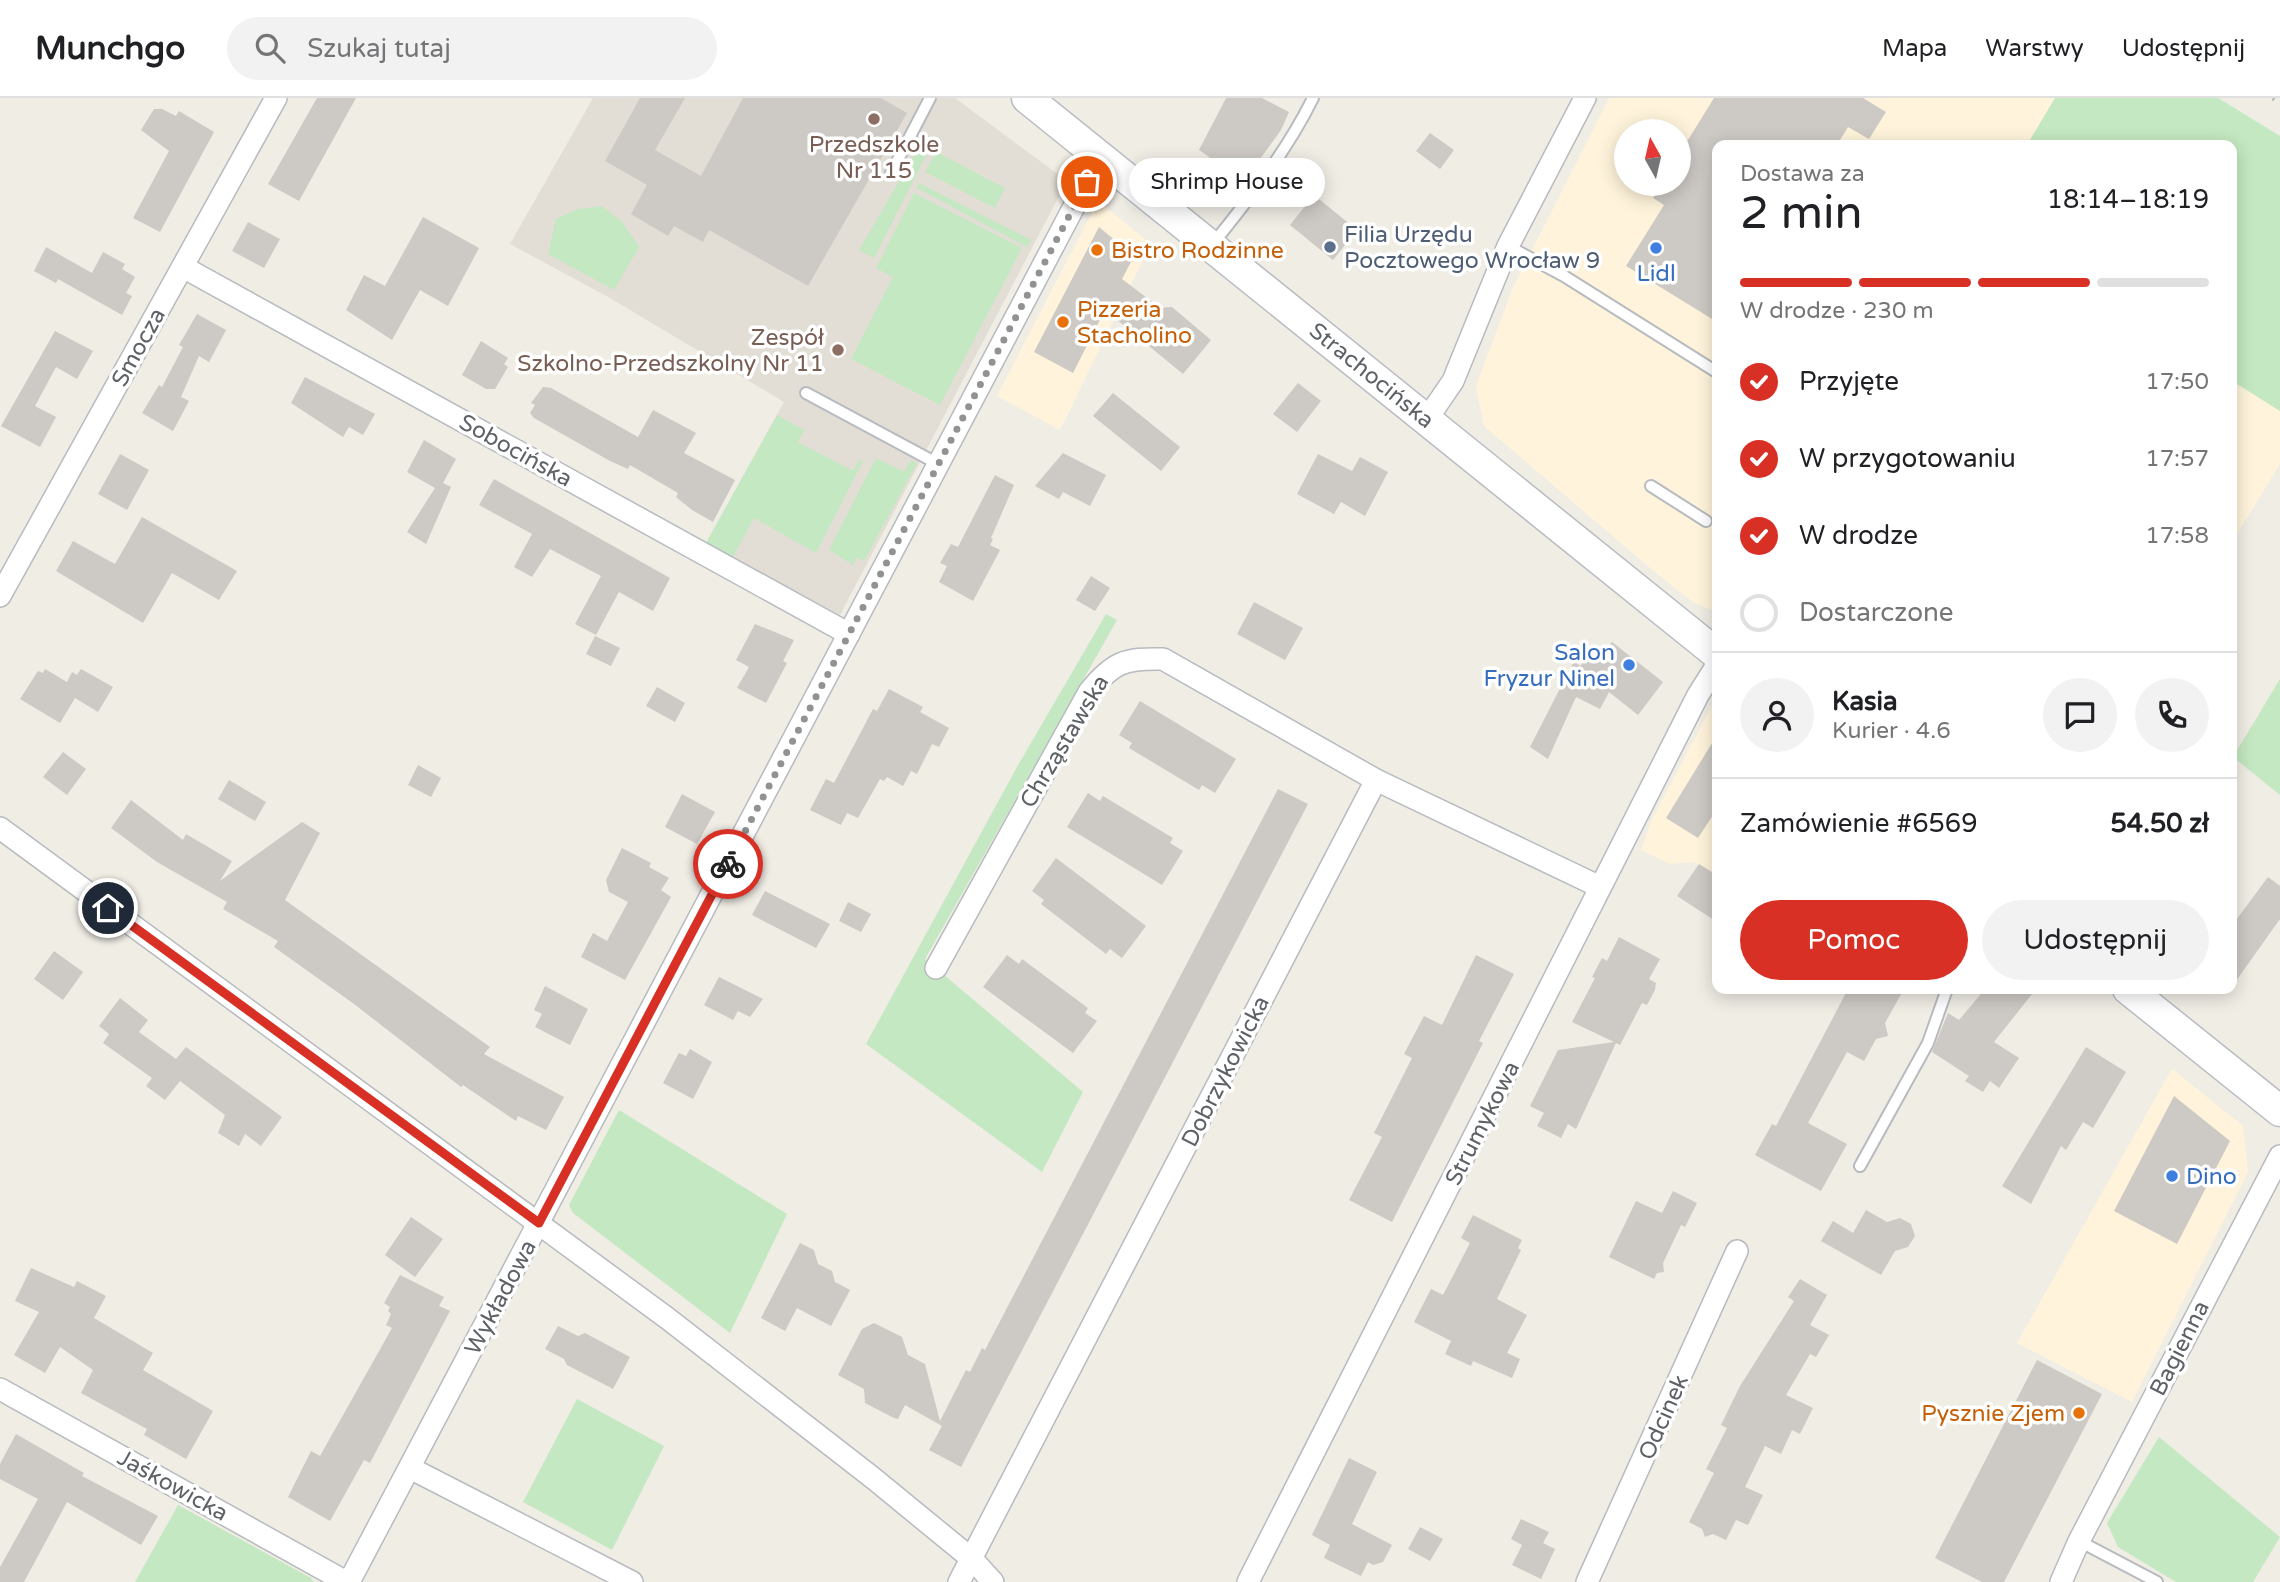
<!DOCTYPE html>
<html lang="pl">
<meta charset="utf-8">
<style>
body{margin:0;font-family:"Varela Round",sans-serif;background:#f2f2f2;color:#202124;height:100vh;display:flex;flex-direction:column;font-size:26px;white-space:nowrap}
*{box-sizing:border-box;margin:0}
p{font-size:23px;color:#757577}
.icon{flex:none;width:38px;height:38px;fill:none;stroke:currentColor;stroke-width:2;stroke-linecap:round;stroke-linejoin:round}
.map{position:relative;flex:1;overflow:hidden}
.panel{position:absolute;left:1712px;top:42px;width:525px;height:854px;display:flex;flex-direction:column;background:#fff;border-radius:14px;box-shadow:0 4px 18px #0003}
.panel>*{flex:none}
.needle{width:46px;rotate:352deg}
.buttons{position:absolute;left:1614px;top:21px;display:grid;gap:14px}
.buttons a{display:grid;place-items:center;width:77px;height:77px;border-radius:50%;background:#fff;box-shadow:0 4px 18px #0003;font-size:35px}
.pin{position:absolute;display:grid;place-items:center;width:60px;height:60px;color:#fff;margin:-30px;border:4px solid #fff;border-radius:50%;box-shadow:0 2px 7px #0007}
.courier{position:absolute;display:grid;place-items:center;width:70px;height:70px;margin:-35px;border:5px solid #d93025;border-radius:50%;background:#fff;color:#222;box-shadow:0 2px 9px #0007}
.bubble{position:absolute;height:49px;border-radius:24px;background:#fff;box-shadow:0 4px 18px #0003;font-size:23px;font-weight:600;line-height:49px;text-align:center}
.summary em{font-style:normal;font-weight:600}
.summary div{display:flex;flex-direction:column-reverse}
.summary{display:flex;align-items:center;justify-content:space-between;height:119px;padding:0 28px}
h1{font-size:46px;font-weight:600;line-height:52px}
.bar{display:grid;grid-template-columns:repeat(4,1fr);gap:10px 7px;align-content:center;height:84px;padding:0 28px}
.bar i{height:9px;border-radius:5px;background:#e0e0e0}
.bar .selected{background:#d93025}
.bar p{grid-column:span 4}
.line{display:flex;align-items:center;gap:18px;padding:0 28px;border-top:2px solid #e0e0e0}
.line div{flex:1}
.round{display:grid;place-items:center;flex:none;width:74px;height:74px;border-radius:37px;background:#f2f2f2}
ol{padding:0 28px;list-style:none}
li{display:flex;align-items:center;gap:21px;height:77px}
li p{margin-inline-start:auto}
li .icon{padding:7px;border-radius:50%;background:#d93025;color:#fff;stroke-width:4}
li:last-child{color:#757577}
li i{width:38px;height:38px;border:4px solid #e0e0e0;border-radius:50%}
.button{display:flex;gap:14px;margin-top:auto;padding:14px 28px}
.button a{flex:1;height:80px;border-radius:42px;background:#d93025;color:#fff;font-size:28px;font-weight:600;line-height:80px;text-align:center}
.button a+a{background:#f2f2f2;color:#202124}
header{display:flex;align-items:center;gap:42px;box-sizing:border-box;height:98px;padding:0 35px;background:#fff;border-bottom:2px solid #e0e0e0}
header strong{font-size:33px}
nav{display:flex;gap:38px;margin-inline-start:auto;font-size:24px}
.search{width:490px;height:63px;background:#f2f2f2;display:flex;align-items:center;gap:18px;box-sizing:border-box;padding:0 24px;border-radius:38px;color:#757577;font-size:26px}
.map>svg:first-child{display:block}
</style>
<header>
<strong>Munchgo</strong>
<div class="search"><svg class="icon" aria-label="search" viewBox="0 0 24 24"><circle cx="10" cy="10" r="6"/><path d="M15 15l6 6"/></svg>Szukaj tutaj</div>
<nav><a>Mapa</a><a>Warstwy</a><a>Udostępnij</a></nav>
</header>
<div class="map">
<svg width="2280" height="1484" viewBox="0 0 2280 1484">
<rect width="100%" height="100%" fill="#f0ede5"/>
<g fill="#fff4db" fill-rule="evenodd">
<path d="M1609,0H2055L2027,47H1717V515L1693,504L1656,475L1484,328L1476,288L1512,192ZM1626,33H1678V86H1626Z"/>
<polygon points="1098,103 1151,146 1060,332 997,298"/>
<polygon points="2231,283 2280,313 2280,366 2231,446"/>
<polygon points="1715,602 1717,604 1717,777 1694,764 1670,766 1641,752 1652,721"/>
<polygon points="2172,971 2243,1028 2248,1074 2132,1304 2017,1245"/>
</g>
<polygon fill="#e2ded6" points="593,0 955,0 1067,83 840,517 706,445 784,304 610,200 510,146"/>
<g fill="#c4e8c1">
<polygon points="2055,0 2218,0 2280,38 2280,313 2231,282 2231,47 2027,47"/>
<polygon points="921,46 930,50 874,160 859,152"/>
<polygon points="936,54 1005,90 995,110 925,74"/>
<polygon points="919,85 1031,142 1027,149 917,90"/>
<polygon points="914,95 1022,150 940,307 851,261 893,179 876,170"/>
<polygon points="602,108 622,124 639,149 614,192 548,156 556,121 578,111"/>
<polygon points="777,317 804,332 798,344 853,373 859,362 863,363 816,455 754,420 733,459 706,445"/>
<polygon points="876,360 904,374 911,362 917,365 864,463 857,459 853,467 829,452"/>
<polygon points="1106,516 1117,522 925,861 1083,994 1042,1074 866,946 1017,669"/>
<polygon points="2280,581 2280,697 2233,659"/>
<polygon points="619,1012 787,1116 730,1235 573,1115 569,1107"/>
<polygon points="577,1301 664,1348 612,1452 523,1404"/>
<polygon points="2159,1339 2280,1439 2253,1484 2176,1484 2118,1449 2107,1425"/>
<polygon points="178,1407 311,1480 314,1484 135,1484"/>
</g>
<g fill="#cdc9c4">
<polygon points="317,0 356,0 299,103 268,86"/>
<polygon points="640,0 685,0 655,52 701,78 743,0 881,0 907,15 808,188 709,132 703,144 674,128 668,138 631,116 647,87 605,63"/>
<polygon points="1226,0 1262,0 1289,14 1281,32 1244,83 1199,52"/>
<polygon points="1714,0 1863,0 1886,14 1869,41 1848,29 1837,47 1717,47 1717,224 1626,168 1664,107 1653,100 1661,86 1678,86 1678,58"/>
<polygon points="154,11 162,11 176,18 179,13 214,34 160,134 133,120 169,53 141,32"/>
<polygon points="1430,35 1454,52 1440,71 1416,53"/>
<polygon points="1314,97 1357,132 1333,162 1290,127"/>
<polygon points="423,119 479,150 448,208 420,192 392,242 346,212 364,177 385,188"/>
<polygon points="248,124 280,141 264,170 232,153"/>
<polygon points="1099,129 1134,158 1122,181 1160,210 1172,209 1211,242 1183,276 1105,212 1073,275 1034,254"/>
<polygon points="46,149 92,175 103,154 125,166 122,171 135,179 126,195 132,198 122,217 58,181 56,185 34,173"/>
<polygon points="197,216 226,232 209,264 199,258 181,299 189,303 173,333 142,315 159,287 162,289 183,249 179,247"/>
<polygon points="55,233 93,253 77,281 56,269 35,308 56,319 40,349 1,328"/>
<polygon points="481,243 508,260 504,266 508,269 495,291 486,291 462,277"/>
<polygon points="305,279 375,316 363,337 349,329 343,339 291,305"/>
<polygon points="1298,285 1321,303 1297,334 1273,316"/>
<polygon points="543,289 551,290 638,339 653,312 696,335 684,355 735,382 713,424 692,412 676,399 678,395 630,367 628,371 610,363 534,320 530,315 535,307 531,305"/>
<polygon points="1113,295 1180,349 1161,373 1093,318"/>
<polygon points="424,342 456,361 443,385 451,389 426,446 407,434 435,390 407,374"/>
<polygon points="1063,355 1106,377 1090,408 1063,394 1059,401 1035,388"/>
<polygon points="120,356 149,372 127,412 98,396"/>
<polygon points="1318,356 1352,373 1360,359 1388,374 1365,418 1341,404 1334,416 1297,396"/>
<polygon points="995,377 1014,387 991,440 993,441 990,447 1000,452 973,503 939,484 947,468 940,465 951,446 958,449"/>
<polygon points="494,381 670,480 653,513 619,494 596,537 575,526 601,478 550,451 532,479 514,469 532,436 479,407"/>
<polygon points="142,419 237,473 219,502 172,475 143,525 56,473 73,443 115,466"/>
<polygon points="1091,478 1110,490 1095,513 1076,502"/>
<polygon points="1254,504 1303,530 1285,562 1237,536"/>
<polygon points="755,526 794,542 783,563 787,565 766,605 737,590 749,569 736,562"/>
<polygon points="595,538 620,550 611,568 586,556"/>
<polygon points="1612,544 1663,584 1638,617 1609,594 1600,611 1576,599 1548,661 1530,649 1574,563 1580,568 1592,553 1600,559"/>
<polygon points="45,571 67,584 72,574 77,577 81,571 113,589 98,614 75,600 60,625 20,601 38,573 43,575"/>
<polygon points="657,589 685,605 675,624 646,608"/>
<polygon points="889,591 923,609 920,614 949,630 939,649 932,646 917,676 911,673 903,688 887,679 884,683 880,681 858,720 847,715 841,727 810,712 826,681 834,685 873,611 877,613"/>
<polygon points="1140,603 1236,661 1215,695 1202,687 1199,692 1129,650 1132,645 1119,637"/>
<polygon points="1717,637 1717,711 1698,740 1666,720"/>
<polygon points="63,654 86,671 67,697 43,679"/>
<polygon points="418,667 441,680 431,699 408,687"/>
<polygon points="229,682 266,704 255,723 218,701"/>
<polygon points="1278,691 1308,706 961,1369 929,1352 942,1328 905,1307 898,1321 894,1320 865,1305 864,1291 838,1277 862,1231 874,1225 902,1239 908,1257 925,1266 940,1323 966,1272 970,1274 982,1250 985,1252"/>
<polygon points="1088,695 1100,703 1103,698 1173,740 1170,745 1183,753 1162,787 1067,729"/>
<polygon points="682,696 715,714 697,746 665,729"/>
<polygon points="131,702 183,742 186,736 232,763 220,783 302,724 320,735 285,802 490,949 484,956 564,999 546,1032 518,1018 516,1023 463,987 461,989 354,906 274,849 278,843 223,811 227,804 157,764 111,730"/>
<polygon points="622,750 651,765 649,769 669,780 661,792 671,799 625,882 581,859 593,835 607,843 628,804 609,794 606,782"/>
<polygon points="1056,760 1146,828 1122,860 1110,851 1106,856 1041,806 1044,802 1032,793"/>
<polygon points="1699,766 1717,777 1717,824 1677,798"/>
<polygon points="2268,779 2280,788 2280,821 2231,890 2231,829"/>
<polygon points="765,793 830,826 816,850 752,817"/>
<polygon points="848,804 871,816 861,834 839,823"/>
<polygon points="1619,839 1660,861 1649,881 1656,885 1655,892 1647,907 1642,905 1620,947 1616,945 1576,1031 1568,1026 1561,1040 1537,1028 1544,1015 1530,1008 1558,952 1614,944 1572,924 1595,880 1592,879 1602,860 1607,863"/>
<polygon points="54,853 83,874 63,902 34,881"/>
<polygon points="1007,857 1019,866 1022,861 1088,910 1085,915 1097,923 1073,955 983,889"/>
<polygon points="1476,857 1514,876 1479,943 1483,945 1392,1124 1349,1102 1382,1039 1374,1035 1412,960 1404,956 1424,918 1442,927"/>
<polygon points="719,879 763,901 750,919 738,913 733,922 704,907"/>
<polygon points="545,888 588,911 570,947 535,929 542,916 534,912"/>
<polygon points="1848,891 1904,891 1885,925 1888,938 1876,941 1864,963 1847,954 1808,1025 1847,1046 1821,1093 1755,1057 1772,1026 1776,1028"/>
<polygon points="1985,891 2036,891 1994,944 2019,960 1999,990 1990,983 1983,994 1965,983 1969,978 1932,954 1948,915 1959,922"/>
<polygon points="120,900 148,922 139,934 176,961 186,949 282,1019 261,1048 245,1036 239,1048 218,1035 225,1017 180,983 165,1002 146,988 152,980 103,945 109,936 99,928"/>
<polygon points="2086,949 2126,974 2093,1030 2083,1024 2066,1052 2061,1048 2031,1106 2002,1088"/>
<polygon points="690,951 712,964 693,1001 663,985 679,955 686,958"/>
<polygon points="2174,998 2230,1043 2177,1146 2114,1113"/>
<polygon points="1673,1093 1697,1105 1685,1129 1681,1127 1663,1165 1664,1174 1657,1175 1654,1181 1609,1159 1636,1103 1662,1115"/>
<polygon points="1866,1112 1887,1124 1900,1120 1911,1126 1915,1138 1908,1149 1895,1153 1881,1177 1821,1143 1833,1123 1853,1135"/>
<polygon points="1473,1117 1522,1142 1518,1150 1521,1152 1497,1201 1527,1217 1507,1255 1520,1261 1512,1280 1473,1263 1471,1268 1445,1256 1451,1243 1414,1224 1431,1191 1443,1197 1470,1145 1461,1140"/>
<polygon points="411,1119 443,1141 415,1179 385,1157"/>
<polygon points="800,1145 814,1152 818,1166 832,1173 835,1184 850,1192 831,1228 797,1210 785,1233 761,1220"/>
<polygon points="31,1170 74,1189 77,1183 106,1198 94,1220 153,1255 143,1272 213,1313 186,1361 144,1337 147,1331 81,1295 93,1272 60,1249 45,1275 14,1257 39,1214 15,1203"/>
<polygon points="400,1177 444,1199 439,1208 450,1213 370,1365 364,1362 330,1423 288,1399 311,1353 320,1358 392,1230 386,1227 391,1216 388,1213 390,1209 384,1205"/>
<polygon points="1800,1181 1827,1197 1810,1227 1829,1237 1816,1259 1810,1256 1786,1297 1813,1310 1800,1336 1792,1332 1781,1356 1765,1348 1745,1389 1763,1397 1748,1427 1736,1422 1726,1442 1713,1436 1705,1439 1702,1431 1689,1424 1714,1375 1706,1371 1727,1330 1721,1327 1740,1288 1794,1203 1788,1199"/>
<polygon points="558,1228 578,1238 585,1235 630,1259 613,1291 567,1267 564,1261 545,1251"/>
<polygon points="2037,1262 2102,1296 2004,1484 1982,1484 1935,1460"/>
<polygon points="16,1336 84,1375 82,1378 158,1418 141,1447 67,1404 24,1484 0,1484 0,1469 38,1401 0,1381 0,1366"/>
<polygon points="1349,1360 1377,1374 1352,1426 1392,1447 1383,1464 1373,1467 1368,1464 1361,1478 1324,1460 1330,1447 1312,1437"/>
<polygon points="1521,1421 1549,1434 1543,1445 1555,1451 1541,1481 1512,1467 1522,1447 1511,1441"/>
<polygon points="1420,1429 1443,1441 1430,1463 1408,1451"/>
</g>
<g fill="none" stroke-linecap="round" stroke-linejoin="round">
<defs>
<g id="lane">
<polyline points="891,75 930,0"/>
<path d="M1212,147C1249,101 1287,53 1313,0"/>
<polyline points="1508,148 1564,178 1715,273"/>
<polyline points="806,295 940,367"/>
<polyline points="1651,388 1706,423"/>
<polyline points="1860,1068 1928,945 1947,891"/>
<polyline points="2079,1443 2157,1484"/>
</g>
<g id="street">
<polyline points="183,169 849,536"/>
<polyline points="1427,321 1453,283 1508,148 1585,0"/>
<polyline points="0,498 276,0"/>
<polyline points="0,730 667,1220 873,1380 973,1462 993,1484"/>
<path d="M936,870L1089,594C1113,564 1125,560 1163,561L1376,682L1600,789"/>
<polyline points="0,1291 346,1484"/>
<polyline points="410,1370 632,1484"/>
<polyline points="349,1484 1087,84 1104,60"/>
<polyline points="959,1484 1376,682"/>
<polyline points="1248,1484 1698,597 1717,567"/>
<polyline points="1587,1484 1737,1153"/>
<polyline points="2061,1484 2079,1443 2280,1058"/>
</g>
<g id="secondary">
<polyline points="1027,0 1717,556"/>
<polyline points="2128,891 2280,1013"/>
</g>
</defs>
<use href="#lane" stroke="#b7bbbf" stroke-width="14"/>
<use href="#street" stroke="#b7bbbf" stroke-width="24"/>
<use href="#secondary" stroke="#b8bcc1" stroke-width="33"/>
<use href="#lane" stroke="#fff" stroke-width="10"/>
<use href="#street" stroke="#fff" stroke-width="21"/>
<use href="#secondary" stroke="#fff" stroke-width="30"/>
<polyline stroke="#b4b5b6" stroke-width="5" stroke-dasharray="2 9" stroke-linecap="butt" points="2273,0 2280,5"/>
</g>
<g fill="none" stroke-linecap="round" stroke-linejoin="round">
<polyline stroke="#909392" stroke-width="7" stroke-dasharray="0 12.6" points="728,766 1087,84"/>
<polyline stroke="#d93025" stroke-width="9" points="108,810 539,1125 728,766"/>
</g>
<g fill="#8d6e63" stroke="#fff" stroke-width="2.5">
<circle cx="874" cy="21" r="7"/>
<circle cx="838" cy="252" r="7"/>
</g>
<circle fill="#5c6f8a" stroke="#fff" stroke-width="2.5" cx="1330" cy="149" r="7"/>
<g fill="#3f7fe0" stroke="#fff" stroke-width="2.5">
<circle cx="1656" cy="150" r="7"/>
<circle cx="1629" cy="567" r="7"/>
<circle cx="2172" cy="1078" r="7"/>
</g>
<g fill="#e8710a" stroke="#fff" stroke-width="2.5">
<circle cx="1097" cy="152" r="7"/>
<circle cx="1063" cy="224" r="7"/>
<circle cx="2079" cy="1315" r="7"/>
</g>
<g text-anchor="middle" stroke-width="7" stroke-linejoin="round" paint-order="stroke">
<g font-size="23" fill="#785e54" stroke="#fff">
<text x="874" y="54">Przedszkole<tspan x="874" dy="26">Nr 115</tspan></text>
<text x="824" y="247" text-anchor="end">Zespół<tspan x="824" dy="26">Szkolno-Przedszkolny Nr 11</tspan></text>
</g>
<g font-size="23" fill="#4e5e75" stroke="#fff" text-anchor="start">
<text x="1344" y="144">Filia Urzędu<tspan x="1344" dy="26">Pocztowego Wrocław 9</tspan></text>
</g>
<g font-size="23" fill="#c56008" stroke="#fff" text-anchor="start">
<text x="1111" y="160">Bistro Rodzinne</text>
<text x="1077" y="219">Pizzeria<tspan x="1077" dy="26">Stacholino</tspan></text>
<text x="2065" y="1323" text-anchor="end">Pysznie Zjem</text>
</g>
<g font-size="23" fill="#366cbe" stroke="#fff">
<text x="1656" y="183">Lidl</text>
<text x="1615" y="562" text-anchor="end">Salon<tspan x="1615" dy="26">Fryzur Ninel</tspan></text>
<text x="2186" y="1086" text-anchor="start">Dino</text>
</g>
<g font-size="23" fill="#5d6266" stroke="#fff">
<text transform="translate(138 249) rotate(-61)" y="8">Smocza</text>
<text transform="translate(1372 277) rotate(39)" y="8">Strachocińska</text>
<text transform="translate(516 352) rotate(29)" y="8">Sobocińska</text>
<text transform="translate(1064 643) rotate(-59)" y="8">Chrząstawska</text>
<text transform="translate(1225 973) rotate(-63)" y="8">Dobrzykowicka</text>
<text transform="translate(1482 1025) rotate(-63)" y="8">Strumykowa</text>
<text transform="translate(500 1199) rotate(-62)" y="8">Wykładowa</text>
<text transform="translate(2179 1250) rotate(-63)" y="8">Bagienna</text>
<text transform="translate(1663 1319) rotate(-66)" y="8">Odcinek</text>
<text transform="translate(173 1387) rotate(29)" y="8">Jaśkowicka</text>
</g>
</g>
</svg>
<div class="buttons">
<a><svg class="needle" viewBox="-14 -14 28 28"><path d="M0-13l5 13h-10z" fill="#e53935"/><path d="M0 13l5-13h-10z" fill="#757577"/></svg></a>
</div>
<div class="pin" style="left:1087px;top:84px;background:#ea580c"><svg class="icon" aria-label="bag" viewBox="0 0 24 24"><path d="M5 8h14l-1 12H6zM9 8a3 3 0 0 1 6 0"/></svg></div>
<div class="pin" style="left:108px;top:810px;background:#1f2937"><svg class="icon" aria-label="home" viewBox="0 0 24 24"><path d="M3 11l9-7 9 7M6 9v11h12V9"/></svg></div>
<div class="courier" style="left:728px;top:766px"><svg class="icon" aria-label="bike" viewBox="0 0 24 24"><circle cx="6" cy="16" r="4"/><circle cx="18" cy="16" r="4"/><path d="M6 16l4-8h5l3 8M10 8l3 8H6M13 5h3"/></svg></div>
<div class="bubble" style="left:1129px;top:60px;width:196px">Shrimp House</div>
<section class="panel">
<div class="summary"><div><h1>2 min</h1><p>Dostawa za</p></div><em>18:14–18:19</em></div>
<div class="bar"><i class="selected"></i><i class="selected"></i><i class="selected"></i><i></i><p>W drodze · 230 m</p></div>
<ol>
<li><svg class="icon" aria-label="check" viewBox="0 0 24 24"><path d="M5 12l5 5 9-10"/></svg>Przyjęte<p>17:50</p></li>
<li><svg class="icon" aria-label="check" viewBox="0 0 24 24"><path d="M5 12l5 5 9-10"/></svg>W przygotowaniu<p>17:57</p></li>
<li><svg class="icon" aria-label="check" viewBox="0 0 24 24"><path d="M5 12l5 5 9-10"/></svg>W drodze<p>17:58</p></li>
<li><i></i>Dostarczone</li>
</ol>
<div class="line" style="height:126px"><a class="round"><svg class="icon" aria-label="person" viewBox="0 0 24 24"><circle cx="12" cy="8" r="4"/><path d="M4 21q1-7 8-7t8 7"/></svg></a><div><b>Kasia</b><p>Kurier · 4.6</p></div><a class="round"><svg class="icon" aria-label="chat" viewBox="0 0 24 24"><path d="M4 5h16v11H9l-5 4z"/></svg></a><a class="round"><svg class="icon" aria-label="phone" viewBox="0 0 24 24"><path d="M5 4h4l2 5-3 2q2 4 5 5l2-3 5 2v4C11 20 4 13 5 4z"/></svg></a></div>
<div class="line" style="height:91px"><div>Zamówienie #6569</div><b>54.50 zł</b></div>
<div class="button"><a>Pomoc</a><a>Udostępnij</a></div>
</section>
</div>
